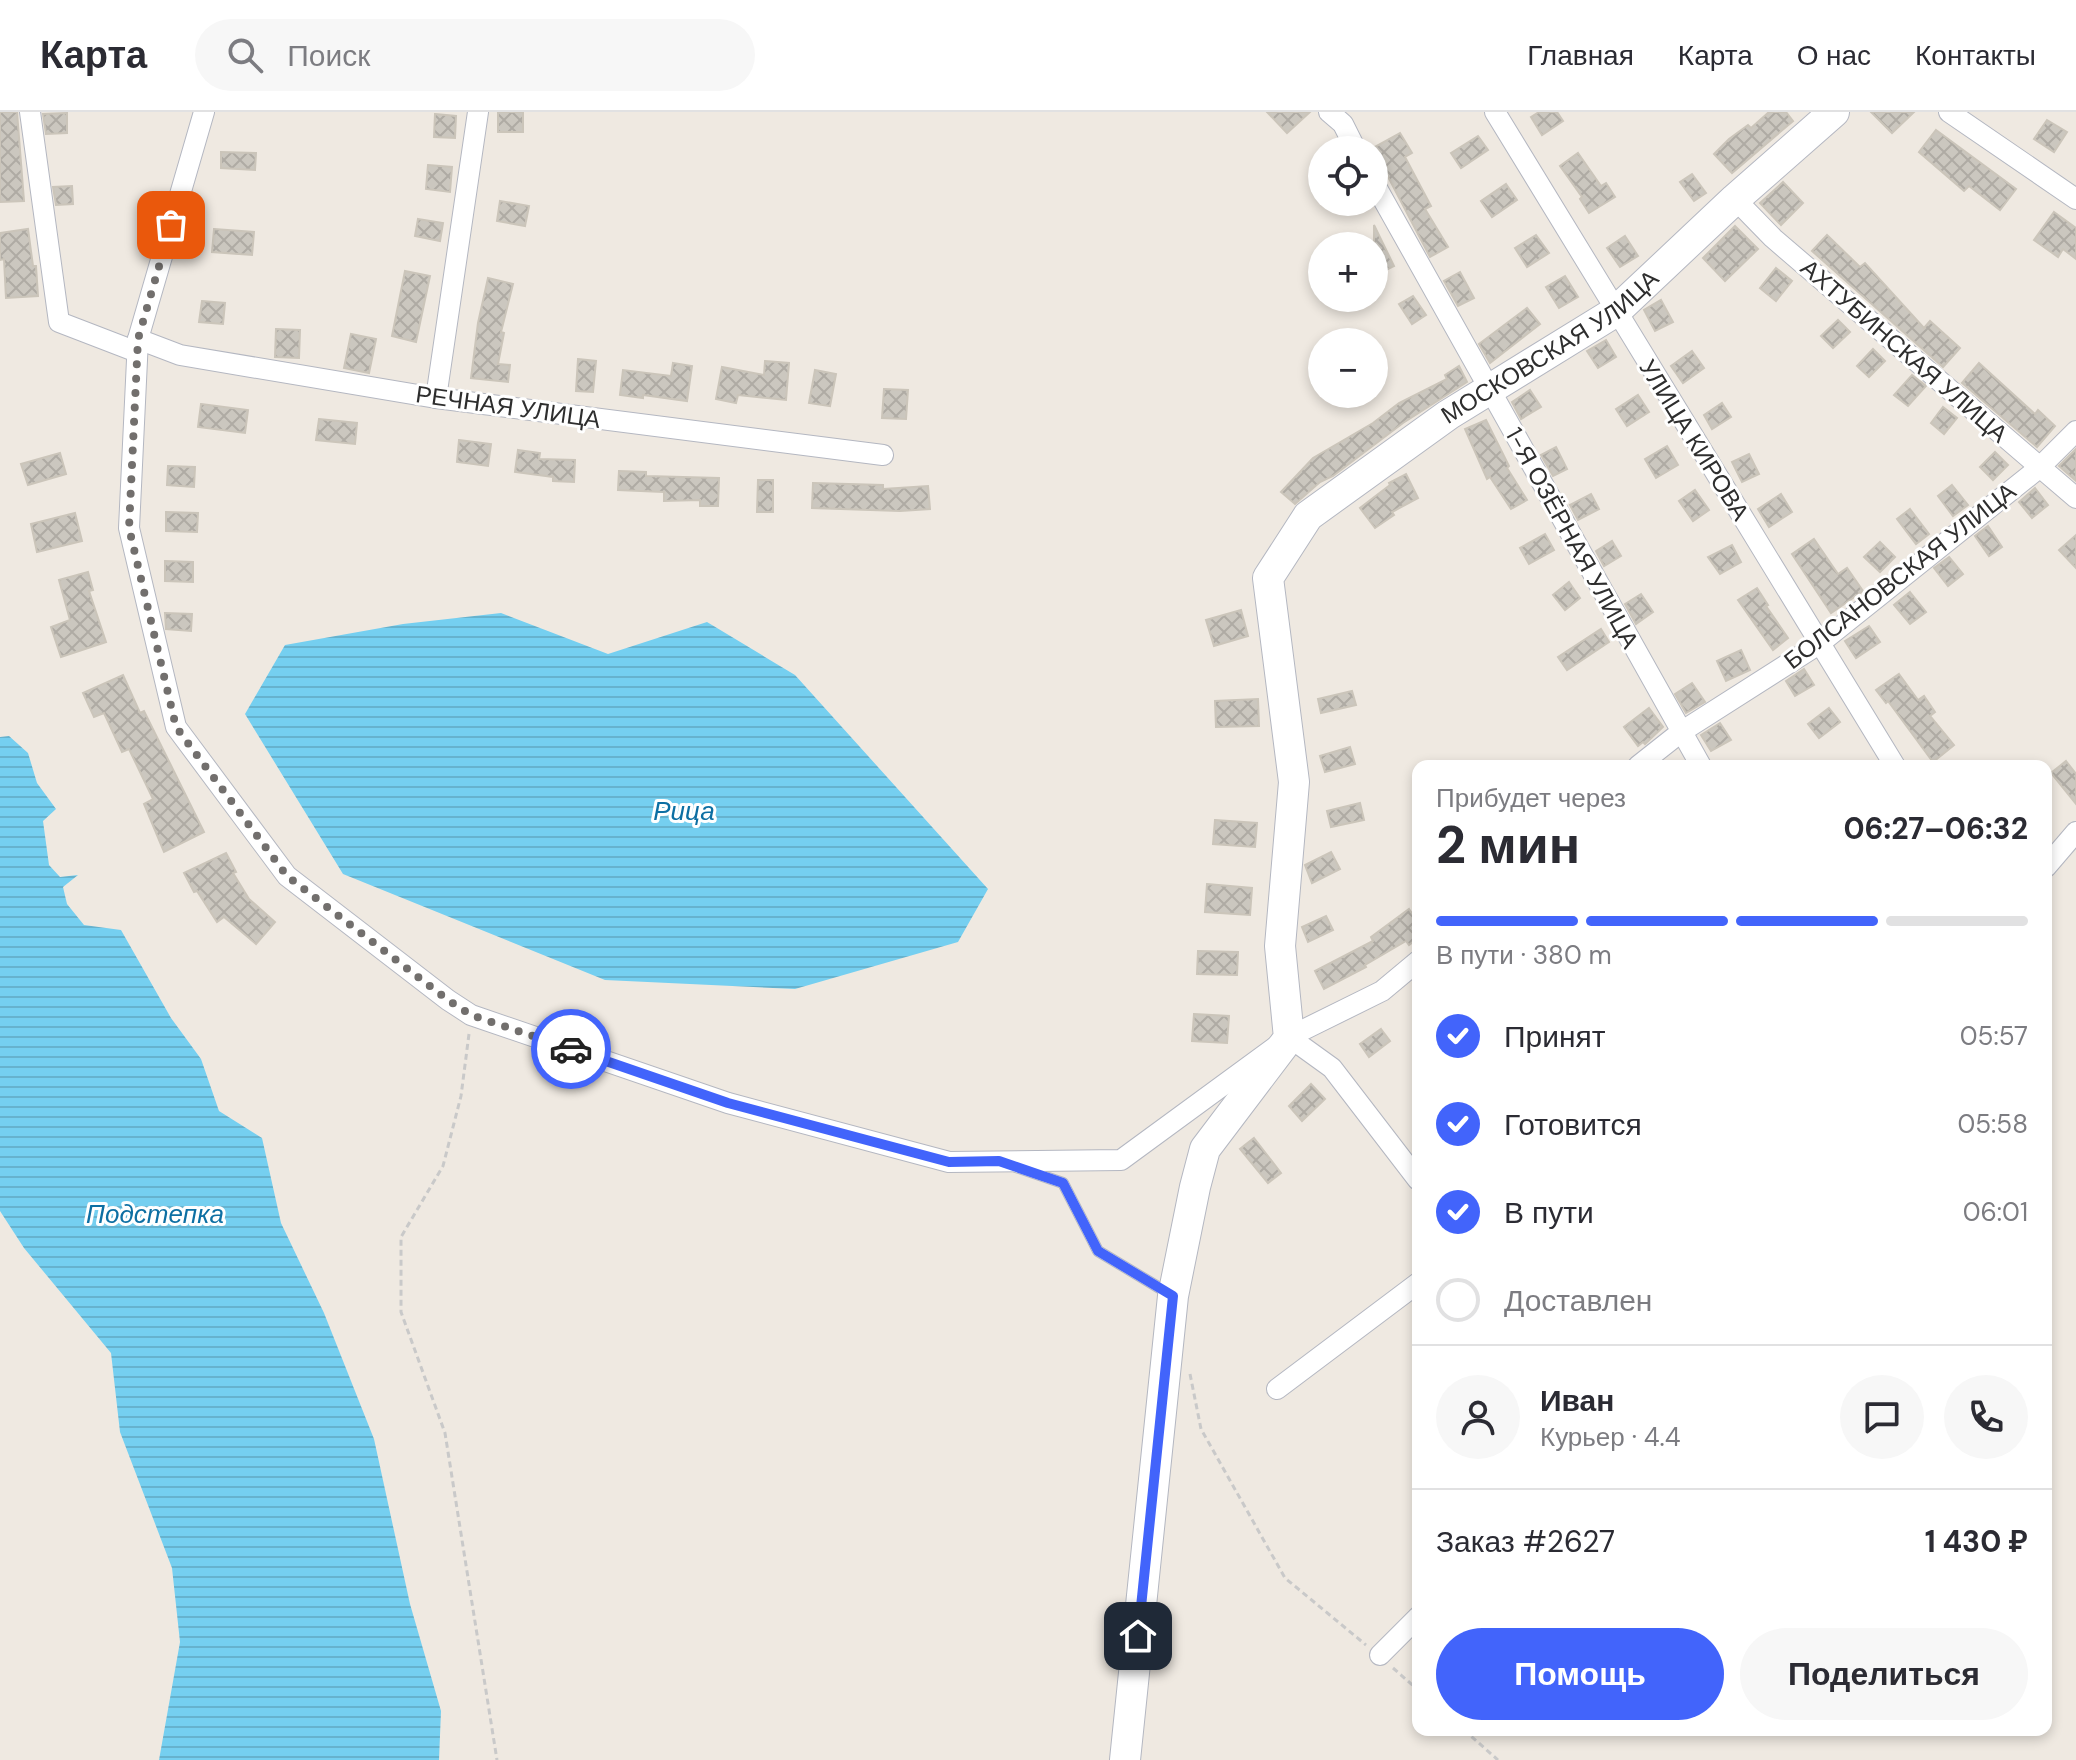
<!DOCTYPE html>
<html lang="ru">
<meta charset="utf-8">
<style>
body{margin:0;font-family:"DM Sans",sans-serif;background:#f7f7f7;color:#2b2b33;height:100vh;display:flex;flex-direction:column;font-size:30px;white-space:nowrap}
*{box-sizing:border-box;margin:0}
p{font-size:26px;color:#7c7c81}
.icon{flex:none;width:44px;height:44px;fill:none;stroke:currentColor;stroke-width:2;stroke-linecap:round;stroke-linejoin:round}
.map{position:relative;flex:1;overflow:hidden}
.drawer{position:absolute;left:1412px;top:648px;width:640px;height:976px;display:flex;flex-direction:column;background:#fff;border-radius:16px;box-shadow:0 4px 12px #0003}
.drawer>*{flex:none}
.tools{position:absolute;left:1308px;top:24px;display:grid;gap:16px}
.tools a{display:grid;place-items:center;width:80px;height:80px;border-radius:50%;background:#fff;box-shadow:0 4px 12px #0003;font-size:40px}
.pin{position:absolute;display:grid;place-items:center;width:68px;height:68px;color:#fff;margin:-34px;border-radius:16px;box-shadow:0 4px 12px #0006}
.courier{position:absolute;display:grid;place-items:center;width:80px;height:80px;margin:-40px;border:6px solid #4264fb;border-radius:50%;background:#fff;color:#222;box-shadow:0 2px 10px #0007}
.summary em{font-style:normal;font-weight:700}
.summary div{display:flex;flex-direction:column-reverse}
.summary{display:flex;align-items:center;justify-content:space-between;height:136px;padding:0 24px}
h1{font-size:52px;font-weight:700;line-height:60px}
.bar{display:grid;grid-template-columns:repeat(4,1fr);gap:12px 8px;align-content:center;height:96px;padding:0 24px}
.bar i{height:10px;border-radius:6px;background:#e1e1e2}
.bar .on{background:#4264fb}
.bar p{grid-column:span 4}
.line{display:flex;align-items:center;gap:20px;padding:0 24px;border-top:2px solid #e1e1e2}
.line div{flex:1}
.round{display:grid;place-items:center;flex:none;width:84px;height:84px;border-radius:42px;background:#f7f7f7}
ol{padding:0 24px;list-style:none}
li{display:flex;align-items:center;gap:24px;height:88px}
li p{margin-inline-start:auto}
li .icon{padding:8px;border-radius:50%;background:#4264fb;color:#fff;stroke-width:4}
li:last-child{color:#7c7c81}
li i{width:44px;height:44px;border:4px solid #e1e1e2;border-radius:50%}
.button{display:flex;gap:16px;margin-top:auto;padding:16px 24px}
.button a{flex:1;height:92px;border-radius:48px;background:#4264fb;color:#fff;font-size:32px;font-weight:700;line-height:92px;text-align:center}
.button a+a{background:#f7f7f7;color:#2b2b33}
header{display:flex;align-items:center;gap:48px;box-sizing:border-box;height:112px;padding:0 40px;background:#fff;border-bottom:2px solid #e1e1e2}
header strong{font-size:38px}
nav{display:flex;gap:44px;margin-inline-start:auto;font-size:28px}
.search{width:560px;height:72px;background:#f7f7f7;display:flex;align-items:center;gap:20px;box-sizing:border-box;padding:0 28px;border-radius:44px;color:#7c7c81;font-size:30px}
.map>svg:first-child{display:block}
</style>
<header>
<strong>Карта</strong>
<div class="search"><svg class="icon" aria-label="search" viewBox="0 0 24 24"><circle cx="10" cy="10" r="6"/><path d="M15 15l6 6"/></svg>Поиск</div>
<nav><a>Главная</a><a>Карта</a><a>О нас</a><a>Контакты</a></nav>
</header>
<div class="map">
<svg width="2076" height="1648" viewBox="0 0 2076 1648">
<defs>
<pattern id="water-rules" width="6" height="5" patternUnits="userSpaceOnUse" patternTransform="scale(2)"><rect width="6" height="5" fill="#75cff0"/><path d="M0 2.5h6" fill="none" stroke="#66b2ce"/></pattern>
<pattern id="building-cross-hatch" width="8" height="8" patternUnits="userSpaceOnUse" patternTransform="scale(2)"><rect width="8" height="8" fill="#cbc7bf"/><path d="M0 0l8 8M0 8l8-8" fill="none" stroke="#afaba4"/></pattern>
</defs>
<rect width="100%" height="100%" fill="#efe9e1"/>
<g fill="url(#water-rules)">
<polygon points="501,501 608,542 707,510 795,563 988,777 958,830 795,877 605,868 343,762 245,602 285,533 403,512"/>
<polygon points="9,624 28,641 37,671 56,697 43,709 49,753 60,765 78,763 63,775 67,792 84,813 121,818 171,906 201,947 219,999 262,1026 281,1111 324,1201 374,1327 410,1492 441,1599 439,1648 159,1648 180,1530 172,1456 120,1320 111,1241 24,1136 0,1099 0,625"/>
</g>
<g fill="url(#building-cross-hatch)" stroke="#cbc5ba" stroke-width="2">
<polygon points="0,0 17,0 24,89 0,90"/>
<rect x="498" y="0" width="25" height="20"/>
<polygon points="1267,0 1310,0 1287,21"/>
<polygon points="1539,0 1557,0 1563,9 1542,23 1531,5"/>
<polygon points="1769,0 1786,0 1793,9 1732,61 1714,42 1729,27 1748,13 1751,16"/>
<polygon points="1871,0 1914,0 1892,21"/>
<polygon points="67,1 67,21 46,22 43,2"/>
<polygon points="435,2 456,4 455,26 434,25"/>
<polygon points="2047,8 2067,20 2054,40 2034,27"/>
<polygon points="1936,18 2016,77 2000,98 1969,74 1964,79 1919,40"/>
<polygon points="1400,21 1412,41 1405,45 1431,94 1425,97 1448,135 1430,145 1384,57 1374,43 1374,38 1371,37"/>
<polygon points="1478,24 1488,38 1461,56 1451,41"/>
<polygon points="221,40 256,41 255,58 221,56"/>
<polygon points="1578,41 1601,74 1606,71 1615,85 1589,101 1580,87 1582,85 1560,54"/>
<polygon points="428,53 452,55 450,80 426,77"/>
<polygon points="1692,62 1706,81 1694,89 1680,70"/>
<polygon points="1783,70 1803,91 1781,113 1760,91"/>
<polygon points="1506,72 1517,88 1492,105 1481,89"/>
<polygon points="72,74 73,92 56,93 53,75"/>
<polygon points="500,89 529,94 525,114 497,109"/>
<polygon points="2054,100 2076,116 2076,147 2063,137 2058,145 2034,128"/>
<polygon points="418,107 443,111 440,129 415,124"/>
<polygon points="1374,113 1394,154 1374,164"/>
<polygon points="1735,114 1758,137 1725,169 1703,146"/>
<polygon points="28,117 33,154 36,154 38,184 6,186 4,147 0,148 0,121"/>
<polygon points="214,117 254,120 252,143 212,140"/>
<polygon points="1536,123 1549,141 1527,155 1515,136"/>
<polygon points="1827,123 1860,155 1865,151 1924,216 1930,209 1960,236 1943,255 1812,139"/>
<polygon points="1625,124 1638,144 1620,155 1607,136"/>
<polygon points="1776,156 1792,169 1776,189 1760,176"/>
<polygon points="405,159 430,164 416,230 392,224"/>
<polygon points="1460,160 1474,186 1458,194 1444,169"/>
<polygon points="1565,164 1578,185 1559,196 1546,175"/>
<polygon points="488,166 513,172 501,220 504,221 498,252 510,253 508,270 471,266 478,211"/>
<polygon points="1413,184 1426,203 1412,212 1399,192"/>
<polygon points="1661,188 1673,210 1655,219 1644,198"/>
<polygon points="202,189 225,191 223,212 199,210"/>
<polygon points="1527,196 1540,212 1490,251 1479,232"/>
<polygon points="1838,208 1850,220 1833,236 1821,224"/>
<polygon points="276,217 300,218 299,246 275,245"/>
<polygon points="351,222 376,227 369,261 344,256"/>
<polygon points="1606,228 1616,245 1598,256 1587,239"/>
<polygon points="1873,237 1885,249 1869,265 1857,254"/>
<polygon points="1692,239 1704,256 1683,271 1671,254"/>
<polygon points="578,247 596,249 593,280 576,279"/>
<polygon points="765,249 789,251 786,288 738,283 736,291 716,287 722,255 764,263"/>
<polygon points="673,251 692,254 687,289 643,283 643,286 620,283 623,258 671,264"/>
<polygon points="1979,251 2035,302 2038,298 2055,314 2037,335 1962,271"/>
<polygon points="1459,254 1467,270 1403,311 1333,364 1320,370 1295,392 1281,380 1313,346 1373,311 1399,291 1447,267 1445,263"/>
<polygon points="815,258 836,262 830,294 809,291"/>
<polygon points="1912,263 1926,274 1908,294 1894,283"/>
<polygon points="884,277 908,278 906,307 882,306"/>
<polygon points="1530,278 1541,295 1521,307 1512,290"/>
<polygon points="1638,283 1649,300 1627,314 1616,297"/>
<polygon points="1722,291 1731,305 1712,317 1704,303"/>
<polygon points="201,292 248,298 245,321 198,315"/>
<polygon points="1943,295 1957,306 1944,322 1931,311"/>
<polygon points="319,307 357,311 355,332 316,328"/>
<polygon points="1486,308 1509,354 1507,356 1527,388 1511,397 1490,365 1487,367 1465,317"/>
<polygon points="459,328 491,332 488,354 457,350"/>
<polygon points="1667,334 1678,353 1656,366 1645,347"/>
<polygon points="1556,335 1567,357 1553,364 1541,343"/>
<polygon points="2076,337 2076,369 2059,354"/>
<polygon points="518,338 540,341 539,347 575,348 574,370 553,369 553,365 515,360"/>
<polygon points="1995,340 2008,353 1993,368 1980,355"/>
<polygon points="60,341 66,362 28,373 21,352"/>
<polygon points="1749,342 1759,362 1742,370 1732,350"/>
<polygon points="168,354 195,355 194,375 167,373"/>
<polygon points="619,359 646,360 646,364 719,366 718,394 700,394 700,388 664,389 664,380 618,378"/>
<polygon points="1406,362 1418,386 1392,400 1394,403 1375,416 1360,396 1390,373 1389,371"/>
<polygon points="758,368 773,368 773,400 757,400"/>
<polygon points="813,371 883,373 883,377 928,374 930,397 900,399 812,396"/>
<polygon points="1952,373 1968,393 1953,404 1938,384"/>
<polygon points="2035,376 2048,393 2032,406 2019,390"/>
<polygon points="1695,378 1709,398 1693,409 1679,389"/>
<polygon points="1591,382 1599,397 1578,408 1570,393"/>
<polygon points="1781,382 1792,400 1769,415 1758,397"/>
<polygon points="1910,397 1929,422 1916,432 1897,407"/>
<polygon points="166,400 198,401 197,420 166,419"/>
<polygon points="75,401 82,429 37,440 31,412"/>
<polygon points="1988,414 2002,435 1989,444 1975,424"/>
<polygon points="1545,422 1554,438 1529,452 1520,436"/>
<polygon points="2076,423 2076,456 2059,438"/>
<polygon points="1814,427 1838,462 1847,456 1863,479 1831,501 1792,442"/>
<polygon points="1612,429 1621,444 1604,454 1596,439"/>
<polygon points="1880,430 1895,445 1880,460 1864,445"/>
<polygon points="1732,433 1741,450 1720,462 1708,445"/>
<polygon points="1949,445 1963,462 1948,474 1934,456"/>
<polygon points="165,449 193,450 193,470 165,469"/>
<polygon points="88,460 93,478 89,479 106,530 61,545 51,515 70,508 59,468"/>
<polygon points="1569,470 1580,486 1565,498 1553,483"/>
<polygon points="1757,476 1768,493 1766,494 1788,526 1773,538 1738,488"/>
<polygon points="1910,480 1926,500 1910,512 1894,493"/>
<polygon points="1641,482 1653,500 1636,512 1625,492"/>
<polygon points="1241,498 1248,524 1214,534 1206,508"/>
<polygon points="165,501 192,502 191,519 166,517"/>
<polygon points="1869,514 1880,530 1856,546 1845,529"/>
<polygon points="1601,517 1609,530 1567,558 1558,545"/>
<polygon points="1741,538 1750,558 1726,569 1717,549"/>
<polygon points="1804,557 1814,573 1795,584 1786,569"/>
<polygon points="1899,562 1918,588 1924,584 1935,600 1930,604 1954,633 1933,650 1888,589 1886,591 1876,578"/>
<polygon points="123,563 140,601 144,599 204,720 164,740 144,692 153,687 129,637 122,640 104,601 94,605 83,581"/>
<polygon points="1692,571 1705,590 1686,601 1675,582"/>
<polygon points="1352,579 1356,593 1321,601 1318,587"/>
<polygon points="1258,587 1259,614 1216,615 1215,589"/>
<polygon points="1649,596 1663,615 1645,632 1643,630 1638,634 1624,615"/>
<polygon points="1829,596 1840,610 1819,626 1808,612"/>
<polygon points="1720,611 1731,628 1711,639 1701,623"/>
<polygon points="1350,635 1355,652 1325,660 1320,644"/>
<polygon points="2066,649 2076,662 2076,692 2051,661"/>
<polygon points="1360,691 1364,708 1331,715 1327,699"/>
<polygon points="1215,708 1257,711 1255,735 1213,732"/>
<polygon points="1331,740 1340,757 1312,771 1305,753"/>
<polygon points="226,741 236,760 233,761 249,787 275,810 256,832 224,805 217,810 197,779 194,780 184,761"/>
<polygon points="1207,772 1252,776 1250,803 1205,800"/>
<polygon points="1409,797 1418,810 1418,826 1409,833 1406,829 1365,853 1366,855 1324,877 1315,859 1373,829 1371,825"/>
<polygon points="1326,804 1333,818 1308,830 1302,815"/>
<polygon points="1198,839 1238,840 1237,863 1197,862"/>
<polygon points="1194,902 1229,904 1227,931 1192,929"/>
<polygon points="1381,917 1390,929 1369,945 1360,932"/>
<polygon points="1311,972 1325,987 1302,1009 1289,994"/>
<polygon points="1254,1026 1281,1061 1268,1071 1240,1037"/>
</g>
<g fill="none" stroke-linecap="round" stroke-linejoin="round">
<defs>
<polyline id="lane" points="1016,1055 1063,1071 1098,1139 1168,1181"/>
<g id="street">
<polyline points="30,0 59,210 137,240"/>
<polyline points="204,0 138,227 129,416 176,615 287,764 448,888 471,903 728,991 949,1050 1121,1048 1289,925 1382,879 1418,849"/>
<polyline points="1329,0 1343,12 1356,38"/>
<polyline points="1495,0 1895,654"/>
<polyline points="1949,0 2076,87"/>
<polyline points="1374,71 1701,654"/>
<polyline points="1735,87 1773,126 2076,386"/>
<polyline points="138,227 180,243 436,286 883,343"/>
<polyline points="436,286 478,0"/>
<polyline points="1638,654 1681,620 1819,532 2039,356 2076,319"/>
<polyline points="2046,755 2076,720"/>
<polyline points="1289,925 1332,956 1418,1068"/>
<polyline points="1277,1277 1418,1171"/>
<polyline points="1380,1543 1418,1505"/>
</g>
<g id="secondary">
<path id="s1" d="M1125,1648L1173,1184L1195,1075L1205,1037L1289,926L1280,834L1294,670L1268,466L1308,404L1448,303L1615,200L1735,87L1834,0"/>
</g>
</defs>
<use href="#lane" stroke="#b4b7c1" stroke-width="12"/>
<use href="#street" stroke="#b4b7c1" stroke-width="22"/>
<use href="#secondary" stroke="#b4b7c1" stroke-width="32"/>
<g stroke="#c9c9c9" stroke-width="3" stroke-dasharray="6 4" stroke-linecap="butt">
<polyline points="469,922 461,984 443,1054 401,1125 401,1200 445,1321 497,1648"/>
<polyline points="1190,1262 1201,1317 1285,1466 1366,1533"/>
<polyline points="1393,1556 1418,1578"/>
<polyline points="1464,1618 1498,1648"/>
</g>
<use href="#lane" stroke="#fff" stroke-width="10"/>
<use href="#street" stroke="#fff" stroke-width="20"/>
<use href="#secondary" stroke="#fff" stroke-width="30"/>
</g>
<g fill="none" stroke-linecap="round" stroke-linejoin="round">
<polyline stroke="#726f6d" stroke-width="8" stroke-dasharray="0 14.4" points="171,113 138,227 129,416 176,615 287,764 448,888 471,903 571,937"/>
<polyline stroke="#4264fb" stroke-width="10" points="571,937 728,991 949,1050 999,1049 1063,1071 1098,1139 1173,1184 1138,1524"/>
</g>
<g text-anchor="middle" stroke-width="6" stroke-linejoin="round" paint-order="stroke">
<g font-size="24" fill="#2e2e2e" stroke="#fff">
<text dy="8" stroke="none"><textPath href="#s1" startOffset="1588">МОСКОВСКАЯ УЛИЦА</textPath></text>
<text transform="translate(1904 239) rotate(41)" y="8">АХТУБИНСКАЯ УЛИЦА</text>
<text transform="translate(508 295) rotate(8)" y="8">РЕЧНАЯ УЛИЦА</text>
<text transform="translate(1694 328) rotate(58)" y="8">УЛИЦА КИРОВА</text>
<text transform="translate(1572 426) rotate(61)" y="8">1-Я ОЗЁРНАЯ УЛИЦА</text>
<text transform="translate(1900 464) rotate(-38)" y="8">БОЛСАНОВСКАЯ УЛИЦА</text>
</g>
<g font-size="26" font-style="italic" fill="#0d6fa3" stroke="#fff">
<text x="684" y="708">Рица</text>
<text x="155" y="1111">Подстепка</text>
</g>
</g>
</svg>
<div class="tools">
<a><svg class="icon" aria-label="locate" viewBox="0 0 24 24"><circle cx="12" cy="12" r="6"/><path d="M12 2v4M12 18v4M2 12h4M18 12h4"/></svg></a>
<a>+</a>
<a>−</a>
</div>
<div class="pin" style="left:171px;top:113px;background:#ea580c"><svg class="icon" aria-label="bag" viewBox="0 0 24 24"><path d="M5 8h14l-1 12H6zM9 8a3 3 0 0 1 6 0"/></svg></div>
<div class="pin" style="left:1138px;top:1524px;background:#1f2937"><svg class="icon" aria-label="home" viewBox="0 0 24 24"><path d="M3 11l9-7 9 7M6 9v11h12V9"/></svg></div>
<div class="courier" style="left:571px;top:937px"><svg class="icon" aria-label="car" viewBox="0 0 24 24"><path d="M5 17H2v-5l4-1 3-4h7l3 4 3 1v5h-3M9 17h6M6 11h13"/><circle cx="7" cy="17" r="2"/><circle cx="17" cy="17" r="2"/></svg></div>
<section class="drawer">
<div class="summary"><div><h1>2 мин</h1><p>Прибудет через</p></div><em>06:27–06:32</em></div>
<div class="bar"><i class="on"></i><i class="on"></i><i class="on"></i><i></i><p>В пути · 380 m</p></div>
<ol>
<li><svg class="icon" aria-label="check" viewBox="0 0 24 24"><path d="M5 12l5 5 9-10"/></svg>Принят<p>05:57</p></li>
<li><svg class="icon" aria-label="check" viewBox="0 0 24 24"><path d="M5 12l5 5 9-10"/></svg>Готовится<p>05:58</p></li>
<li><svg class="icon" aria-label="check" viewBox="0 0 24 24"><path d="M5 12l5 5 9-10"/></svg>В пути<p>06:01</p></li>
<li><i></i>Доставлен</li>
</ol>
<div class="line" style="height:144px"><a class="round"><svg class="icon" aria-label="person" viewBox="0 0 24 24"><circle cx="12" cy="8" r="4"/><path d="M4 21q1-7 8-7t8 7"/></svg></a><div><b>Иван</b><p>Курьер · 4.4</p></div><a class="round"><svg class="icon" aria-label="chat" viewBox="0 0 24 24"><path d="M4 5h16v11H9l-5 4z"/></svg></a><a class="round"><svg class="icon" aria-label="phone" viewBox="0 0 24 24"><path d="M5 4h4l2 5-3 2q2 4 5 5l2-3 5 2v4C11 20 4 13 5 4z"/></svg></a></div>
<div class="line" style="height:104px"><div>Заказ #2627</div><b>1 430 ₽</b></div>
<div class="button"><a>Помощь</a><a>Поделиться</a></div>
</section>
</div>
